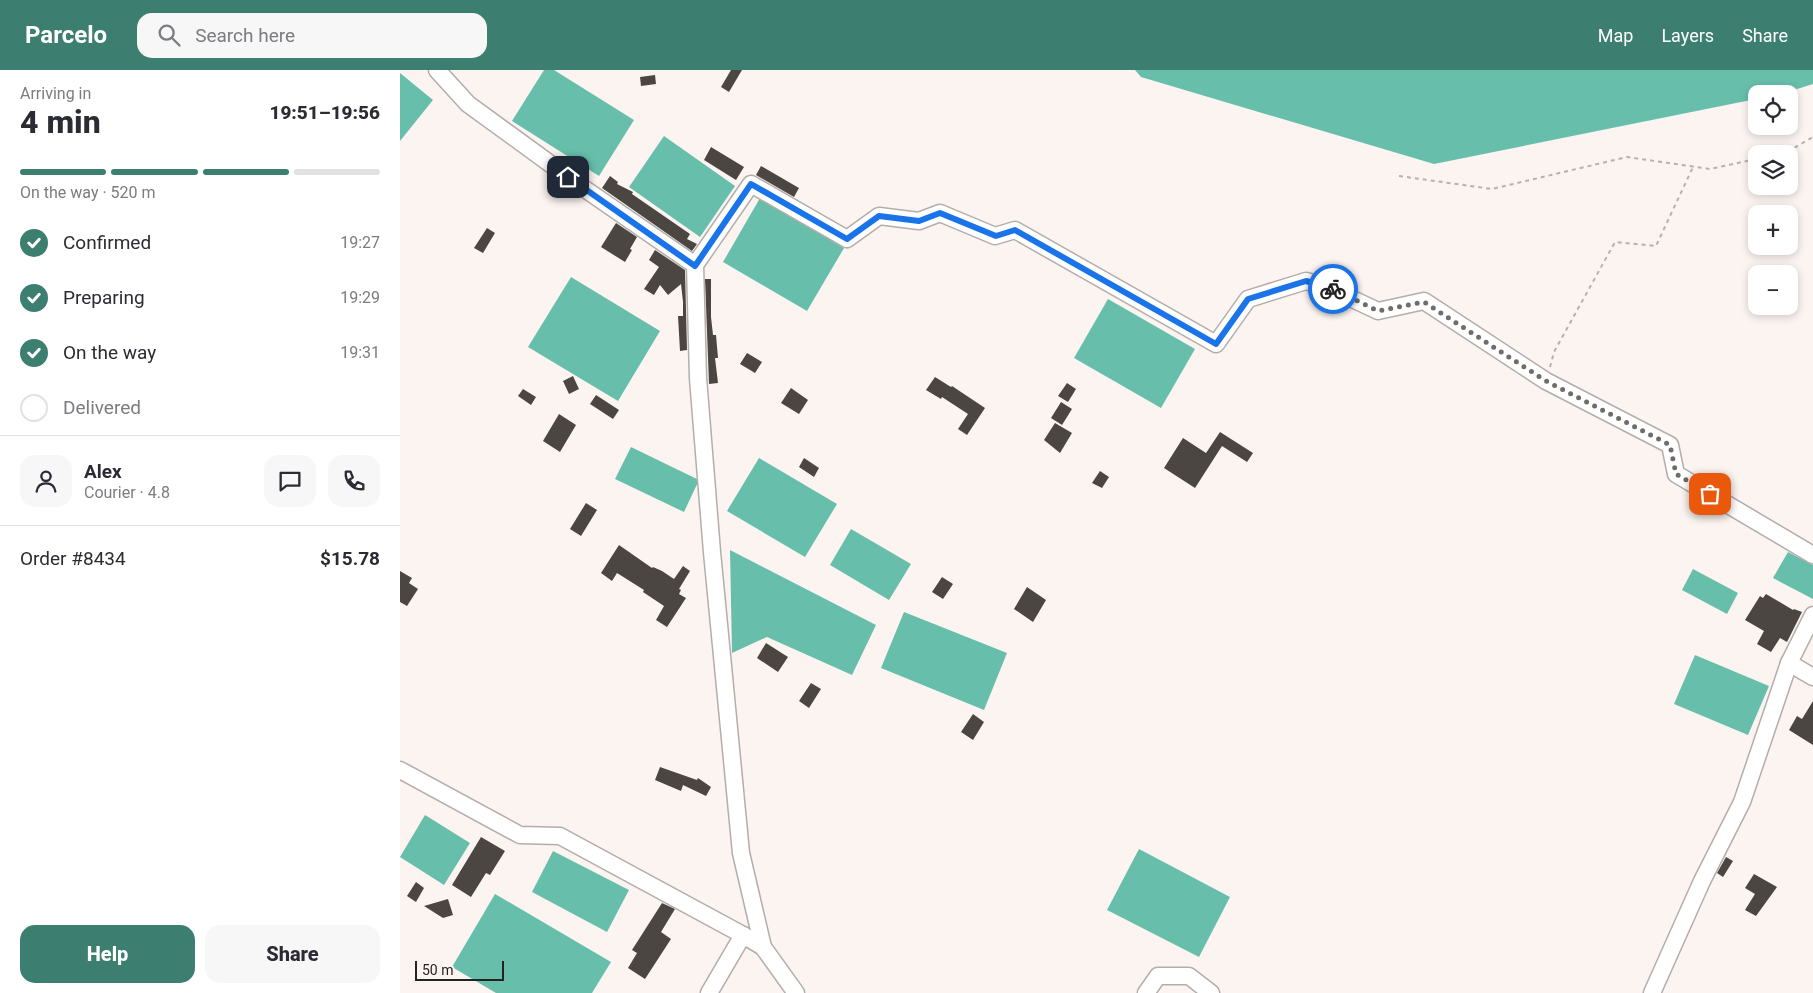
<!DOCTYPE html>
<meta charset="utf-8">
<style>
body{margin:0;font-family:Roboto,sans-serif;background:#f7f7f7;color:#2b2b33;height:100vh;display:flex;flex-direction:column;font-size:19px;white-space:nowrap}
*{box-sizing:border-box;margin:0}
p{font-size:16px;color:#7c7c81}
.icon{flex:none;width:28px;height:28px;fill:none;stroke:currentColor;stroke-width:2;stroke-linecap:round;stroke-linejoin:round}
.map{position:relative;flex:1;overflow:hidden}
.panel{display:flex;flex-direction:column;background:#fff;width:400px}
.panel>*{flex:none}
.buttons{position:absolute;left:1348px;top:15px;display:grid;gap:10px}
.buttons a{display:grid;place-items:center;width:50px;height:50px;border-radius:10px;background:#fff;box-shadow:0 2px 8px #0003;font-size:25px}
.scale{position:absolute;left:15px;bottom:12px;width:89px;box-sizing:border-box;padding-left:5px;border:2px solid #252321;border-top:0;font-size:14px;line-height:18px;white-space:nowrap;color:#252321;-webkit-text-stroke:4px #fcf4f1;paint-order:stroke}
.pin{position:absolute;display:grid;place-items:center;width:42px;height:42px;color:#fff;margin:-21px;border-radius:10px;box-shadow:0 2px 8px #0006}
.courier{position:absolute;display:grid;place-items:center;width:50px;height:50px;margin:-25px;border:4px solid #1a73e8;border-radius:50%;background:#fff;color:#222;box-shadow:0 1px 6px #0007}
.overview em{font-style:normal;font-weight:800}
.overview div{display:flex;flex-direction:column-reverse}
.overview{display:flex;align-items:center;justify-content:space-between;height:85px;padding:0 20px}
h1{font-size:32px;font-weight:800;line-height:38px}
.bar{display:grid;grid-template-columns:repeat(4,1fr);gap:8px 5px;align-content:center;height:60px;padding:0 20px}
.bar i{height:6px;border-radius:4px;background:#e1e1e2}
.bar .active{background:#3c7f70}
.bar p{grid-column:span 4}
.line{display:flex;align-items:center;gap:12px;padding:0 20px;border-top:1px solid #e1e1e2}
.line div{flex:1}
.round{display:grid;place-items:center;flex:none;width:52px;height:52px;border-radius:15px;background:#f7f7f7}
ol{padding:0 20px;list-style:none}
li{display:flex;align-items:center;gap:15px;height:55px}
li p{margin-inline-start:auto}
li .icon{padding:5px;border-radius:50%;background:#3c7f70;color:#fff;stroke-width:4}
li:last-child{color:#7c7c81}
li i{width:28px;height:28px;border:2px solid #e1e1e2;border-radius:50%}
.cta{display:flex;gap:10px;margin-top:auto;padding:10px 20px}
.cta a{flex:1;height:58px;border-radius:15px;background:#3c7f70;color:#fff;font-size:20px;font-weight:800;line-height:58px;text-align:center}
.cta a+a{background:#f7f7f7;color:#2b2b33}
header{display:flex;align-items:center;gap:30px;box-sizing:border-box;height:70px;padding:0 25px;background:#3c7f70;color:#fff}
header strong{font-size:24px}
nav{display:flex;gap:28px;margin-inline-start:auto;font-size:18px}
.search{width:350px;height:45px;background:#f7f7f7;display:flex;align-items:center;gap:12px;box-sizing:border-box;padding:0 18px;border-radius:15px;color:#7c7c81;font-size:19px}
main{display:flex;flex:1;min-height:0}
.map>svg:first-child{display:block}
</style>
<header>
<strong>Parcelo</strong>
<div class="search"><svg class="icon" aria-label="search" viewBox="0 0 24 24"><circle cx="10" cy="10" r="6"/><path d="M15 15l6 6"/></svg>Search here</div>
<nav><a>Map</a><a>Layers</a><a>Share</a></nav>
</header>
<main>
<section class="panel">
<div class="overview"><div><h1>4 min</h1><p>Arriving in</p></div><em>19:51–19:56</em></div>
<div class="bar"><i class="active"></i><i class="active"></i><i class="active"></i><i></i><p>On the way · 520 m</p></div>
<ol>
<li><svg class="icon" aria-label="check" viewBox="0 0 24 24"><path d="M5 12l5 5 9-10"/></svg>Confirmed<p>19:27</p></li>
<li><svg class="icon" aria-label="check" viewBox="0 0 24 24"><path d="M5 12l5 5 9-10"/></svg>Preparing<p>19:29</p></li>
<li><svg class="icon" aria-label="check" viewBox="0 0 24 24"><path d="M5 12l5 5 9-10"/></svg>On the way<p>19:31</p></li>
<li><i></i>Delivered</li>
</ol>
<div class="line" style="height:90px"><a class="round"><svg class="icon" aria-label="person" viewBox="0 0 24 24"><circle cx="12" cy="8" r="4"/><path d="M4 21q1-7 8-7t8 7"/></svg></a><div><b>Alex</b><p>Courier · 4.8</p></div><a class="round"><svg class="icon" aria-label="chat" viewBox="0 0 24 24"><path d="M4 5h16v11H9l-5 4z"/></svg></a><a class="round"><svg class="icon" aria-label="phone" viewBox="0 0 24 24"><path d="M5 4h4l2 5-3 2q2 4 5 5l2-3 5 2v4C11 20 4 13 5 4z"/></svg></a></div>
<div class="line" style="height:65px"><div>Order #8434</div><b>$15.78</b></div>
<div class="cta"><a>Help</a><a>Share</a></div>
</section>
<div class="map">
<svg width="1413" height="923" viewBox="0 0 1413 923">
<rect width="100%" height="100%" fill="#fcf4f1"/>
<g fill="#67bfab">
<polygon points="144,0 154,0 234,50 199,106 112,51"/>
<polygon points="735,0 1413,0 1413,14 1381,24 1356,24 1356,29 1034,94 741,7"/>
<polygon points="0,3 33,30 0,71"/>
<polygon points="264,66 335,116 300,167 229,117"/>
<polygon points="360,128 444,178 407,241 323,192"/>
<polygon points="171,207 260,261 218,331 128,277"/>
<polygon points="708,229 795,279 761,338 674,288"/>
<polygon points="231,377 299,410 284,442 215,409"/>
<polygon points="359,388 437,434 405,487 327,441"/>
<polygon points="451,459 511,494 489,530 430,495"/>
<polygon points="330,480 476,555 452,605 367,567 332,583"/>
<polygon points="1388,482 1413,495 1413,529 1373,508"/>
<polygon points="1293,499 1338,523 1327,544 1282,520"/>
<polygon points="504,542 607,583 584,640 481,598"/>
<polygon points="1295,585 1369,616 1348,665 1274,634"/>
<polygon points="25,745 70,773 44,815 0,787"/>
<polygon points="739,779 830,827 799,887 707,840"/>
<polygon points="153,781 229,820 207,862 132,822"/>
<polygon points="95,824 211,892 192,923 96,923 52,897"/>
</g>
<g fill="#4c4643">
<polygon points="331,0 342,0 329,22 321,17"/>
<polygon points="255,5 256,14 241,16 240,7"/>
<polygon points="311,77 344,97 336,110 304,90"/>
<polygon points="361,96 399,118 394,127 356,105"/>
<polygon points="210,106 218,112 217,114 233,122 232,124 290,164 287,169 297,174 292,181 202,118"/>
<polygon points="216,153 237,167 230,179 232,180 225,192 201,177"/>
<polygon points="87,158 95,163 83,183 74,178"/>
<polygon points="255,180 285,200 287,280 280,281 278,246 283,246 283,232 281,214 268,225 260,215 254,225 244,219 259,197 249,190"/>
<polygon points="305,209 311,209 311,247 313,265 316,265 318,288 315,288 318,313 309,314"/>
<polygon points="347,283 362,292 355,303 340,294"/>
<polygon points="173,306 179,319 169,324 163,311"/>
<polygon points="535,307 551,317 552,316 585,338 567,365 558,359 568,344 542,327 541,329 526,320"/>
<polygon points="667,313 676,319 668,332 658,326"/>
<polygon points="391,318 408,330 399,344 381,333"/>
<polygon points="123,319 136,327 131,335 118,326"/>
<polygon points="196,325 219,340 213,349 190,334"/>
<polygon points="661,332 672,339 662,355 651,348"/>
<polygon points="159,344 176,355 160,382 143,371"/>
<polygon points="655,353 672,363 660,383 644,370"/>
<polygon points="820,362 853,383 847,392 822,376 795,418 764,398 783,368 806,383"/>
<polygon points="404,388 419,398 414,407 399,397"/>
<polygon points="700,401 709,407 702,418 692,413"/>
<polygon points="186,433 197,440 181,466 170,459"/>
<polygon points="219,475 252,498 253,497 262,501 274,509 283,496 290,501 279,519 281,520 279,524 286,528 267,557 256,550 264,536 243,522 244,520 217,503 212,511 201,503"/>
<polygon points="0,501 12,508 9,513 18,519 7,536 0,532"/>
<polygon points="542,507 553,514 543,529 532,522"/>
<polygon points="627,517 646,530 633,552 614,539"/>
<polygon points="1366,524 1393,540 1394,539 1402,542 1387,572 1380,568 1371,582 1357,574 1364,561 1345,550 1360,526 1363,528"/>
<polygon points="366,573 388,587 378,602 357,588"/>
<polygon points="411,613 421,619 409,638 399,631"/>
<polygon points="1413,631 1413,675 1389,660 1397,646 1402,649"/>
<polygon points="573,644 584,652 573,670 561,662"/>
<polygon points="260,697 297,710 298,708 311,717 306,726 283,715 281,721 255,710"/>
<polygon points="81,767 105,781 90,805 86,803 71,827 52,815"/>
<polygon points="1326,787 1333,791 1323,807 1317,803"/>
<polygon points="1354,804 1377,817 1356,846 1345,840 1355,824 1345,818"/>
<polygon points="16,812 24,818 16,832 7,826"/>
<polygon points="48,829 53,845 43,848 24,836"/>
<polygon points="262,833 275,839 261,862 271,869 245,909 228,898 237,883 232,880"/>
</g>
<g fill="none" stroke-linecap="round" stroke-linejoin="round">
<defs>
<g id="minor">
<polyline points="37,0 68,34 182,117 295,195 298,308 312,482 341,783 363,877 396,923"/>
<polyline points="295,195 351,114 447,169 479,146 519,151 540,143 595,166 615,160 816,274 848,229 906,211 927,217 978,241 1024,231 1146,311 1270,375 1276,404 1413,485"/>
<polyline points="1413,545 1389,593 1413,607"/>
<polyline points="0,700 120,765 160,766 343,865 363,877"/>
<polyline points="309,923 343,865"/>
<polyline points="746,923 758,906 789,906 811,923"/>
<polyline points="1252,923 1302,811 1342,732 1389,593"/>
</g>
</defs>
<use href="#minor" stroke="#b4adaa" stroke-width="19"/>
<g stroke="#b7b1ae" stroke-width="2" stroke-dasharray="4 4" stroke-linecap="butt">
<polyline points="1380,84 1387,82 1413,67"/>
<polyline points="999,106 1092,119 1227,87 1310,99 1356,89"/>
<polyline points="1150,297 1154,282 1215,172 1256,176 1293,97"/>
</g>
<use href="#minor" stroke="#fff" stroke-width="16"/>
</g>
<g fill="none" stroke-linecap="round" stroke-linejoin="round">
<polyline stroke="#706c6a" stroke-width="5" stroke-dasharray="0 9" points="933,219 978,241 1024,232 1146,311 1270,375 1276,404 1310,424"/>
<polyline stroke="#1a73e8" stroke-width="6" points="168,107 295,196 351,114 447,169 479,146 519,151 540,143 596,166 615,160 816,274 848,229 906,211 933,219"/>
</g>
</svg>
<div class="buttons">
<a><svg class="icon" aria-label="locate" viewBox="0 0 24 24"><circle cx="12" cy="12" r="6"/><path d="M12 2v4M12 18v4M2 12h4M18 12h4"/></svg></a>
<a><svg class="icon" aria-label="layers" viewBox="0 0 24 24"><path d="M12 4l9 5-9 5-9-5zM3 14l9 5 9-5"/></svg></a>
<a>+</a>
<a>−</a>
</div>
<div class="scale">50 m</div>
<div class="pin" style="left:1310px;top:424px;background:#ea580c"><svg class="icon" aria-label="bag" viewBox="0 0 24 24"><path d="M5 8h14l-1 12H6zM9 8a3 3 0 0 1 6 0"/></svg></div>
<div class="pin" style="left:168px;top:107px;background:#1f2937"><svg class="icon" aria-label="home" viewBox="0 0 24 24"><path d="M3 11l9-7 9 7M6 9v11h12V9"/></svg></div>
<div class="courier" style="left:933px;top:219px"><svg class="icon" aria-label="bike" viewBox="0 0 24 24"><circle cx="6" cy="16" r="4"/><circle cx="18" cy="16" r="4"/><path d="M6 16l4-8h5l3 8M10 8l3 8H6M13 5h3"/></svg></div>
</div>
</main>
